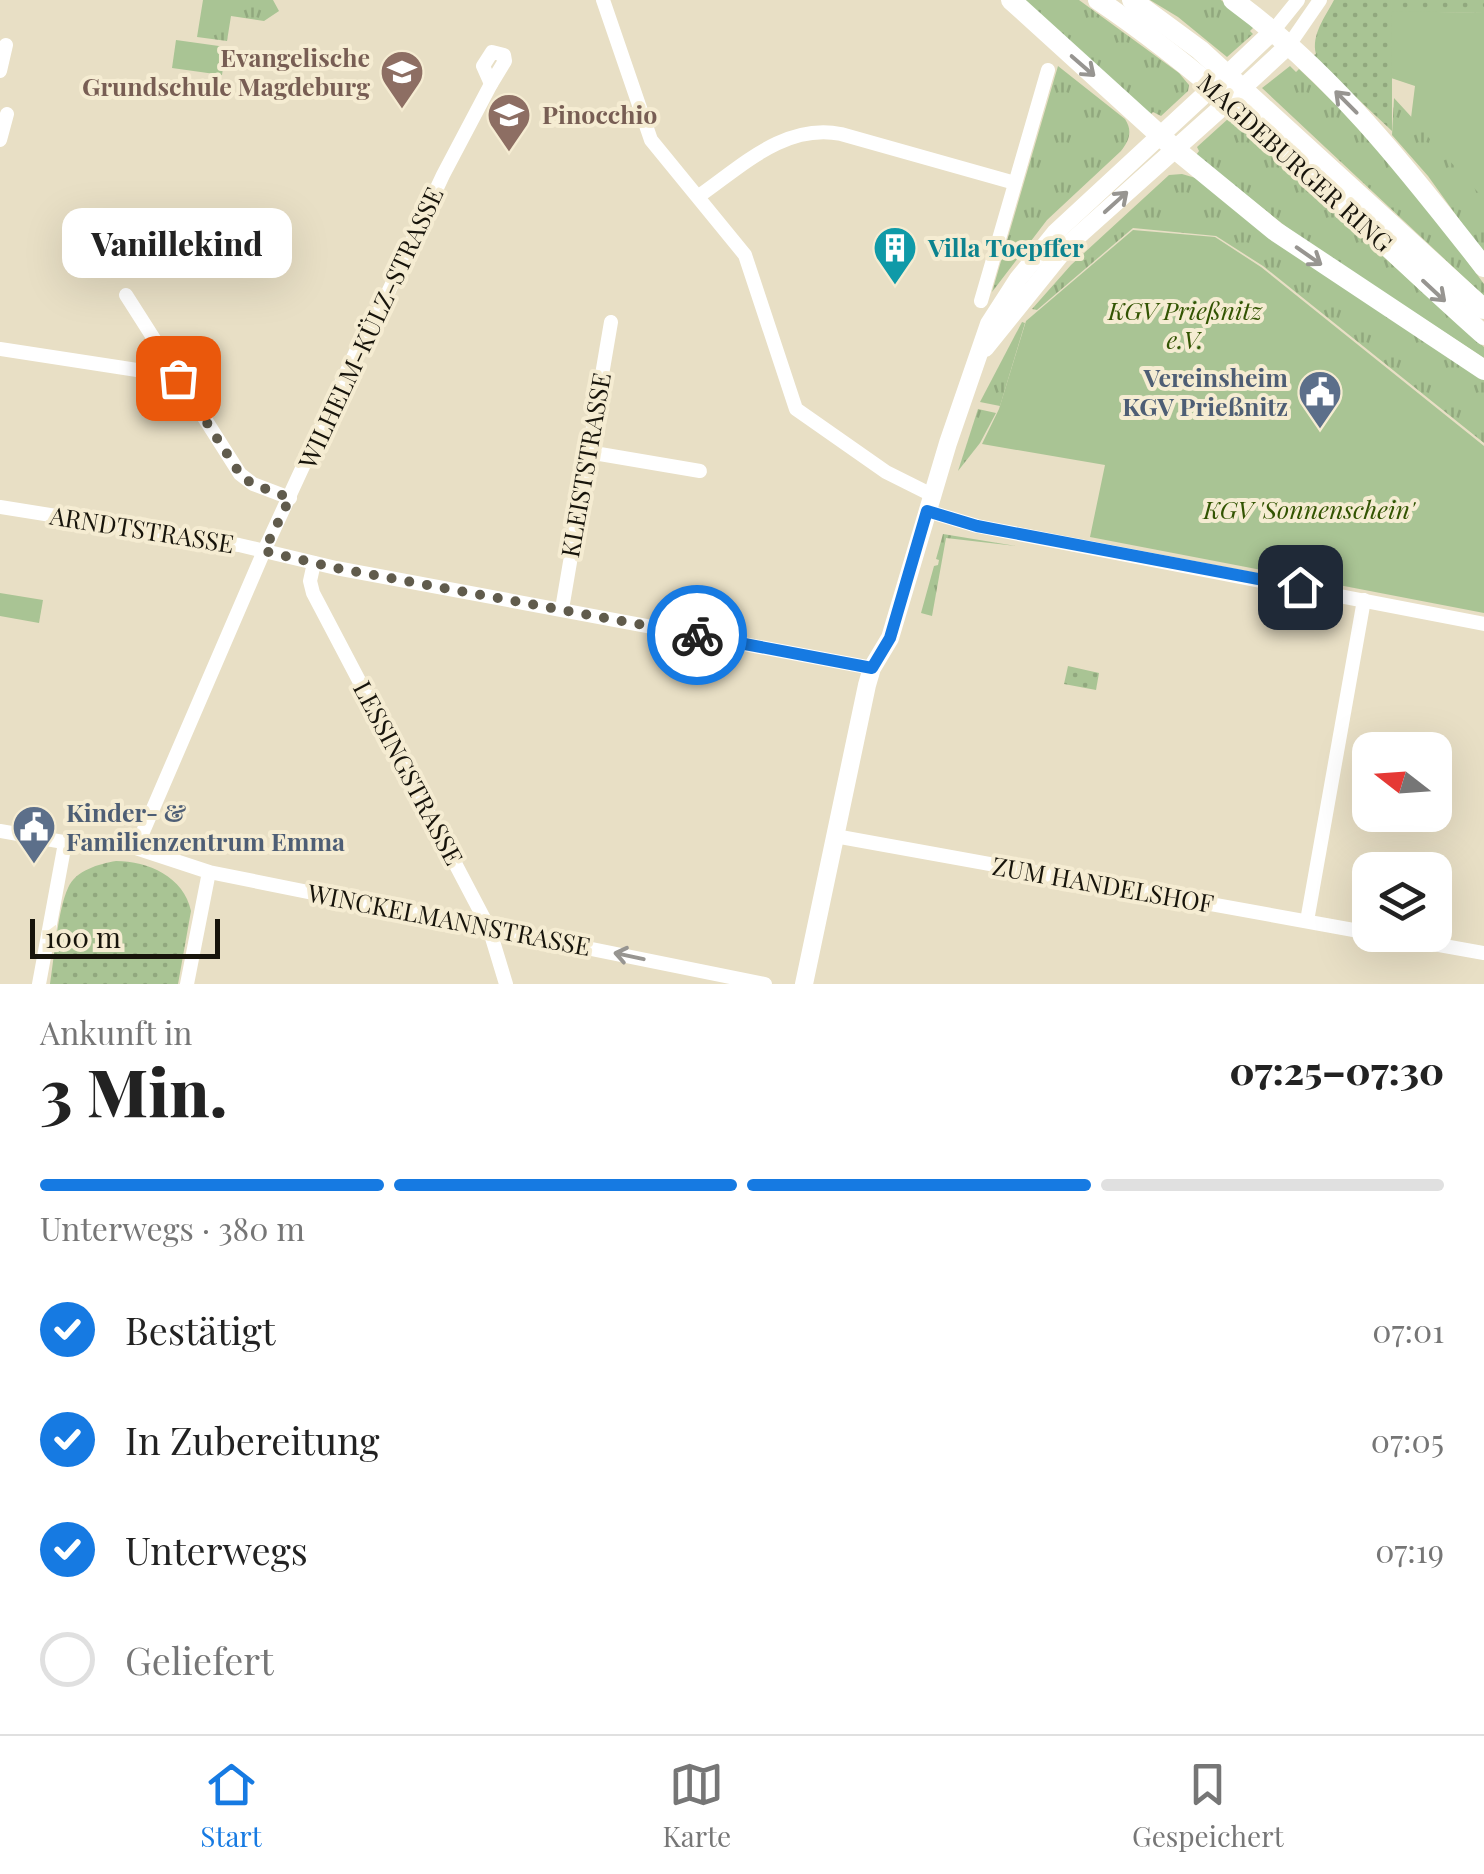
<!DOCTYPE html>
<html lang="de">
<meta charset="utf-8">
<style>
body{margin:0;font-family:"Playfair Display",serif;background:#f6f6f6;color:#222;height:100vh;display:flex;flex-direction:column;font-size:38px;white-space:nowrap}
*{box-sizing:border-box;margin:0}
p{font-size:32px;color:#767676}
.icon{flex:none;width:55px;height:55px;fill:none;stroke:currentColor;stroke-width:2;stroke-linecap:round;stroke-linejoin:round}
.map{position:relative;height:984px;overflow:hidden}
.sheet{display:flex;flex-direction:column;background:#fff;flex:1}
.sheet>*{flex:none}
.needle{width:65px;rotate:287deg}
.fabs{position:absolute;left:1352px;top:732px;display:grid;gap:20px}
.fabs a{display:grid;place-items:center;width:100px;height:100px;border-radius:20px;background:#fff;box-shadow:0 10px 40px #0002;font-size:50px}
.scale{position:absolute;left:30px;bottom:25px;width:190px;box-sizing:border-box;padding-left:10px;border:5px solid #17140b;border-top:0;font-size:28px;line-height:35px;white-space:nowrap;color:#17140b;-webkit-text-stroke:8px #f5ecd2;paint-order:stroke}
.pin{position:absolute;display:grid;place-items:center;width:85px;height:85px;color:#fff;margin:-42px;border-radius:20px;box-shadow:0 5px 15px #0006}
.courier{position:absolute;display:grid;place-items:center;width:100px;height:100px;margin:-50px;border:8px solid #167ae2;border-radius:50%;background:#fff;color:#222;box-shadow:0 2px 12px #0007}
.bubble{position:absolute;height:70px;border-radius:20px;background:#fff;box-shadow:0 10px 40px #0002;font-size:32px;font-weight:800;line-height:70px;text-align:center}
.overview em{font-style:normal;font-weight:800}
.overview div{display:flex;flex-direction:column-reverse}
.overview{display:flex;align-items:center;justify-content:space-between;height:170px;padding:0 40px}
h1{font-size:65px;font-weight:800;line-height:75px}
.bar{display:grid;grid-template-columns:repeat(4,1fr);gap:15px 10px;align-content:center;height:120px;padding:0 40px}
.bar i{height:12px;border-radius:8px;background:#e0e0e0}
.bar .on{background:#167ae2}
.bar p{grid-column:span 4}
ol{padding:0 40px;list-style:none}
li{display:flex;align-items:center;gap:30px;height:110px}
li p{margin-inline-start:auto}
li .icon{padding:10px;border-radius:50%;background:#167ae2;color:#fff;stroke-width:4}
li:last-child{color:#767676}
li i{width:55px;height:55px;border:5px solid #e0e0e0;border-radius:50%}
.dock{display:flex;justify-content:space-around;align-items:center;height:140px;border-top:2px solid #e0e0e0;background:#fff;font-size:28px;color:#767676}
.dock a{display:grid;justify-items:center;gap:5px}
.dock .on{color:#167ae2}
.map>svg:first-child{display:block}
</style>
<div class="map">
<svg width="1484" height="984" viewBox="0 0 1484 984">
<defs>
<pattern id="grass-tufts" width="24" height="20" patternUnits="userSpaceOnUse" patternTransform="scale(2.5)"><rect width="24" height="20" fill="#a9c494"/><path d="M3 7l-1-3M5 7V3M7 7l1-3M15 17l-1-3M17 17v-4M19 17l1-3" fill="none" stroke="#91a87e"/></pattern>
<pattern id="park-dots" width="8" height="8" patternUnits="userSpaceOnUse" patternTransform="scale(2.5)"><rect width="8" height="8" fill="#a9c494"/><path d="M2 2h.1M6 6h.1" fill="none" stroke="#91a87e" stroke-width="1.8" stroke-linecap="round"/></pattern>
</defs>
<rect width="100%" height="100%" fill="#e8dfc5"/>
<g fill="url(#grass-tufts)">
<polygon points="203,0 273,0 279,11 264,21 231,16 227,41 197,37"/>
<polygon points="1022,0 1079,0 1179,73 1189,85 1188,91 1161,116 1153,112 1150,115"/>
<polygon points="1150,0 1221,0 1254,27 1250,31 1253,34 1227,57 1178,17"/>
<path d="M1058,66L1125,119C1133,131 1129,141 1121,151L1047,220L992,292Z"/>
<polygon points="1290,66 1296,72 1299,69 1364,131 1441,225 1484,284 1484,296 1262,88"/>
<polygon points="1394,98 1484,196 1484,254 1428,176 1392,135"/>
<polygon points="1229,118 1484,347 1484,358 1299,237 1196,155 1199,151 1197,147"/>
<polygon points="1182,174 1199,179 1484,378 1484,443 1263,266 1216,236 1133,228 1037,310 1032,309 1071,265 1169,175"/>
<polygon points="1022,322 1025,323 1000,406 980,402"/>
<polygon points="978,409 996,413 980,443 958,471"/>
<polygon points="943,534 1016,546 946,538 932,616 921,613 934,566 938,565 939,560 936,559"/>
</g>
<g fill="url(#park-dots)">
<path d="M1334,0H1484V13L1392,12V131L1312,56L1316,54C1311,35 1325,17 1334,0Z"/>
<polygon points="1068,666 1099,673 1096,690 1064,684"/>
<path d="M116,861C148,861 184,877 191,911L178,984H50C54,959 58,909 68,888C76,870 99,864 116,861Z"/>
</g>
<g fill="#a9c494">
<polygon points="1392,11 1484,13 1484,199 1411,118 1415,86 1391,78"/>
<polygon points="176,40 226,47 222,75 172,68"/>
<polygon points="1133,230 1215,237 1261,267 1484,446 1484,613 1090,537 1105,465 982,444 999,409 1026,321"/>
<polygon points="0,593 43,600 39,623 0,616"/>
</g>
<g fill="none" stroke-linecap="round" stroke-linejoin="round">
<g stroke="#fff" stroke-width="14">
<polyline points="603,0 651,140 745,255 796,409 886,472 932,495"/>
<polyline points="1273,31 1298,0"/>
<polyline points="1289,45 1320,0"/>
<polygon points="492,52 504,55 505,61 491,84 483,66"/>
<polyline points="0,71 6,45"/>
<polyline points="0,140 7,114"/>
<path d="M699,196C742,166 785,123 841,134L1015,183"/>
<polyline points="126,295 240,474 253,484 290,498"/>
<polyline points="981,301 1048,70"/>
<polyline points="0,349 176,376"/>
<polyline points="588,452 700,471"/>
<polyline points="0,507 239,545 336,568 872,668"/>
<polyline points="927,511 977,526 1484,624"/>
<polyline points="314,563 310,581 313,593 489,928 506,984"/>
<polyline points="562,609 611,322"/>
<polyline points="0,831 92,847 136,848 209,872 765,984"/>
<polyline points="835,836 1370,933"/>
<polyline points="136,848 264,551 359,345 371,329 443,175 491,84"/>
<polyline points="1307,921 1364,600"/>
<polyline points="1383,935 1484,953"/>
<polyline points="39,984 65,843"/>
<polyline points="187,984 209,872"/>
</g>
<g stroke="#fff" stroke-width="18">
<polyline points="1234,68 1273,31"/>
<polyline points="1249,82 1289,45"/>
<polyline points="985,348 1069,244 1221,108"/>
<polyline points="804,984 867,685 872,668 890,638 948,443 989,324 1018,279 1056,232 1205,94"/>
</g>
<g stroke="#fff" stroke-width="20">
<polyline points="1011,0 1175,149 1275,231 1484,370"/>
<path d="M1098,0C1239,95 1357,223 1484,335"/>
<polyline points="1132,0 1200,50 1484,309"/>
<path d="M1233,0C1333,73 1408,170 1484,267"/>
</g>
</g>
<defs><path id="oneway-shaft" d="M-6 0H5M1.5-3L5.5 0L1.5 3" fill="none" stroke-width="1.6" stroke-linecap="round" stroke-linejoin="round" transform="scale(2.5)"/></defs>
<g stroke="#979591">
<use href="#oneway-shaft" transform="translate(1083 66) rotate(41)"/>
<use href="#oneway-shaft" transform="translate(1346 102) rotate(-135)"/>
<use href="#oneway-shaft" transform="translate(1116 202) rotate(-42)"/>
<use href="#oneway-shaft" transform="translate(1309 256) rotate(35)"/>
<use href="#oneway-shaft" transform="translate(1434 291) rotate(43)"/>
<use href="#oneway-shaft" transform="translate(629 956) rotate(-168)"/>
</g>
<g fill="none" stroke-linecap="round" stroke-linejoin="round">
<polyline stroke="#605b4c" stroke-width="10" stroke-dasharray="0 18" points="178,378 242,477 253,484 290,498 264,551 336,568 697,635"/>
<polyline stroke="#167ae2" stroke-width="12" points="697,635 872,668 890,638 927,511 977,526 1300,587"/>
</g>
<defs>
<symbol id="school-pin" viewBox="-11 -11 22 30"><path d="M0 17L-7.5 6A9.5 9.5 0 1 1 7.5 6Z" fill="#8d6e63" stroke="#f5ecd2"/><path d="M0-5L7-2L0 1L-7-2ZM-4 1L0 2.5L4 1V4Q0 6-4 4Z" fill="#fff"/></symbol>
<symbol id="building-pin" viewBox="-11 -11 22 30"><path d="M0 17L-7.5 6A9.5 9.5 0 1 1 7.5 6Z" fill="#0f9aa8" stroke="#f5ecd2"/><path d="M-4-6H4V6H1V3H-1V6H-4ZM-2.5-4.3h1.7v1.8h-1.7ZM.8-4.3h1.7v1.8H.8ZM-2.5-1h1.7V.8h-1.7ZM.8-1h1.7V.8H.8Z" fill="#fff"/></symbol>
<symbol id="civic-pin" viewBox="-11 -11 22 30"><path d="M0 17L-7.5 6A9.5 9.5 0 1 1 7.5 6Z" fill="#5c6f8a" stroke="#f5ecd2"/><path d="M-.6-6.5H3V-4.5H.6V-3L4-1V1h2V6H-6V1h2V-1L-.6-3ZM-1.2 2.5V6h2.4V2.5Z" fill="#fff"/></symbol>
</defs>
<g fill-rule="evenodd">
<use href="#school-pin" x="377" y="47" width="50" height="68"/>
<use href="#school-pin" x="484" y="90" width="50" height="68"/>
<use href="#building-pin" x="870" y="223" width="50" height="68"/>
<use href="#civic-pin" x="1295" y="367" width="50" height="68"/>
<use href="#civic-pin" x="9" y="802" width="50" height="68"/>
</g>
<g text-anchor="middle" stroke-width="8" stroke-linejoin="round" paint-order="stroke">
<g font-size="25" font-weight="bold" fill="#785e54" stroke="#f5ecd2" text-anchor="end">
<text x="370" y="67">Evangelische<tspan x="370" dy="29">Grundschule Magdeburg</tspan></text>
<text x="542" y="124" text-anchor="start">Pinocchio</text>
</g>
<g font-size="25" fill="#17140b" stroke="#f5ecd2">
<text transform="translate(1295 163) rotate(42)" y="9">MAGDEBURGER RING</text>
<text transform="translate(371 328) rotate(-65)" y="9">WILHELM-KÜLZ-STRASSE</text>
<text transform="translate(586 465) rotate(-80)" y="9">KLEISTSTRASSE</text>
<text transform="translate(142 530) rotate(9)" y="9">ARNDTSTRASSE</text>
<text transform="translate(408 773) rotate(62)" y="9">LESSINGSTRASSE</text>
<text transform="translate(1103 885) rotate(10)" y="9">ZUM HANDELSHOF</text>
<text transform="translate(449 920) rotate(11)" y="9">WINCKELMANNSTRASSE</text>
</g>
<g font-size="25" font-weight="bold" fill="#0d838f" stroke="#f5ecd2" text-anchor="start">
<text x="928" y="257">Villa Toepffer</text>
</g>
<g font-size="25" font-style="italic" fill="#325402" stroke="#f5ecd2">
<text x="1185" y="320">KGV Prießnitz<tspan x="1185" dy="29">e.V.</tspan></text>
<text x="1309" y="519">KGV 'Sonnenschein'</text>
</g>
<g font-size="25" font-weight="bold" fill="#4e5e75" stroke="#f5ecd2" text-anchor="end">
<text x="1288" y="387">Vereinsheim<tspan x="1288" dy="29">KGV Prießnitz</tspan></text>
<text x="66" y="822" text-anchor="start">Kinder- &amp;<tspan x="66" dy="29">Familienzentrum Emma</tspan></text>
</g>
</g>
</svg>
<div class="fabs">
<a><svg class="needle" viewBox="-14 -14 28 28"><path d="M0-13l5 13h-10z" fill="#e53935"/><path d="M0 13l5-13h-10z" fill="#767676"/></svg></a>
<a><svg class="icon" aria-label="layers" viewBox="0 0 24 24"><path d="M12 4l9 5-9 5-9-5zM3 14l9 5 9-5"/></svg></a>
</div>
<div class="scale">100 m</div>
<div class="pin" style="left:178px;top:378px;background:#ea580c"><svg class="icon" aria-label="bag" viewBox="0 0 24 24"><path d="M5 8h14l-1 12H6zM9 8a3 3 0 0 1 6 0"/></svg></div>
<div class="pin" style="left:1300px;top:587px;background:#1f2937"><svg class="icon" aria-label="home" viewBox="0 0 24 24"><path d="M3 11l9-7 9 7M6 9v11h12V9"/></svg></div>
<div class="courier" style="left:697px;top:635px"><svg class="icon" aria-label="bike" viewBox="0 0 24 24"><circle cx="6" cy="16" r="4"/><circle cx="18" cy="16" r="4"/><path d="M6 16l4-8h5l3 8M10 8l3 8H6M13 5h3"/></svg></div>
<div class="bubble" style="left:62px;top:208px;width:230px">Vanillekind</div>
</div>
<section class="sheet">
<div class="overview"><div><h1>3 Min.</h1><p>Ankunft in</p></div><em>07:25–07:30</em></div>
<div class="bar"><i class="on"></i><i class="on"></i><i class="on"></i><i></i><p>Unterwegs · 380 m</p></div>
<ol>
<li><svg class="icon" aria-label="check" viewBox="0 0 24 24"><path d="M5 12l5 5 9-10"/></svg>Bestätigt<p>07:01</p></li>
<li><svg class="icon" aria-label="check" viewBox="0 0 24 24"><path d="M5 12l5 5 9-10"/></svg>In Zubereitung<p>07:05</p></li>
<li><svg class="icon" aria-label="check" viewBox="0 0 24 24"><path d="M5 12l5 5 9-10"/></svg>Unterwegs<p>07:19</p></li>
<li><i></i>Geliefert</li>
</ol>
</section>
<nav class="dock">
<a class="on"><svg class="icon" aria-label="home" viewBox="0 0 24 24"><path d="M3 11l9-7 9 7M6 9v11h12V9"/></svg>Start</a>
<a><svg class="icon" aria-label="map" viewBox="0 0 24 24"><path d="M3 6l6-2 6 2 6-2v14l-6 2-6-2-6 2zM9 4v14M15 6v14"/></svg>Karte</a>
<a><svg class="icon" aria-label="saved" viewBox="0 0 24 24"><path d="M7 4h10v16l-5-4-5 4z"/></svg>Gespeichert</a>
</nav>
